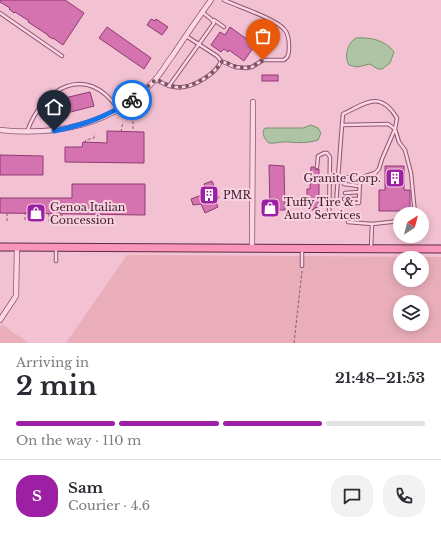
<!DOCTYPE html>
<meta charset="utf-8">
<style>
body{margin:0;font-family:"Libre Baskerville",serif;background:#f2f2f3;color:#2b2b33;height:100vh;display:flex;flex-direction:column;font-size:15px;white-space:nowrap}
*{box-sizing:border-box;margin:0}
p{font-size:13px;color:#7c7c81}
.icon{flex:none;width:22px;height:22px;fill:none;stroke:currentColor;stroke-width:2;stroke-linecap:round;stroke-linejoin:round}
.map{position:relative;height:343px;overflow:hidden}
.drawer{display:flex;flex-direction:column;background:#fff;flex:1}
.drawer>*{flex:none}
.needle{width:26px;rotate:36deg}
.buttons{position:absolute;left:393px;top:207px;display:grid;gap:8px}
.buttons a{display:grid;place-items:center;width:36px;height:36px;border-radius:50%;background:#fff;box-shadow:0 2px 10px #0003;font-size:20px}
.pin{position:absolute;display:grid;place-items:center;width:34px;height:34px;color:#fff;margin:-41px -17px;border-radius:50% 50% 50% 0;rotate:-45deg;box-shadow:0 0 4px #0007}
.pin .icon{rotate:45deg}
.courier{position:absolute;display:grid;place-items:center;width:40px;height:40px;margin:-20px;border:3px solid #1a73e8;border-radius:50%;background:#fff;color:#222;box-shadow:0 1px 5px #0007}
.head em{font-style:normal;font-weight:800}
.head div{display:flex;flex-direction:column-reverse}
.head{display:flex;align-items:center;justify-content:space-between;height:68px;padding:0 16px}
h1{font-size:26px;font-weight:800;line-height:30px}
.bar{display:grid;grid-template-columns:repeat(4,1fr);gap:6px 4px;align-content:center;height:48px;padding:0 16px}
.bar i{height:5px;border-radius:3px;background:#e1e1e2}
.bar .active{background:#9d20a4}
.bar p{grid-column:span 4}
.line{display:flex;align-items:center;gap:10px;padding:0 16px;border-top:1px solid #e1e1e2}
.line div{flex:1}
.round{display:grid;place-items:center;flex:none;width:42px;height:42px;border-radius:16px;background:#f2f2f3}
.map>svg:first-child{display:block}
</style>
<div class="map">
<svg width="441" height="343" viewBox="0 0 441 343">
<rect width="100%" height="100%" fill="#f2c1d2"/>
<g fill="#e9aeba" fill-rule="evenodd">
<path d="M127,255L441,257V343H66ZM400,258H422V280H400ZM400,302H422V324H400Z"/>
<polygon points="3,324 11,331 29,343 0,343 0,327"/>
</g>
<g fill="#afc4a4" stroke="#76946a">
<path d="M356,38C369,37 386,40 394,52L390,63L382,69H378L370,64L357,67L349,65C344,57 347,43 356,38Z"/>
<path d="M311,125L318,128L321,133L318,140C308,143 299,143 289,142C282,141 275,144 269,143C264,139 261,132 265,128H303Z"/>
</g>
<g fill="#d573b0" stroke="#903a72">
<polygon points="0,0 65,0 84,13 63,45 53,38 53,39 48,36 48,35 28,22 29,21 15,12 14,13 9,9 10,8 0,2"/>
<polygon points="151,19 155,21 156,19 168,27 162,35 147,25"/>
<polygon points="107,27 151,58 144,69 99,38"/>
<polygon points="230,27 255,45 244,61 229,50 228,52 224,49 221,52 211,45 220,32 225,35"/>
<rect x="262" y="75" width="16" height="6"/>
<polygon points="90,92 94,106 51,117 48,102"/>
<polygon points="107,131 144,132 144,163 65,162 65,147 82,147 83,142 107,143"/>
<polygon points="0,155 43,156 43,175 0,175"/>
<polygon points="269,165 284,166 285,210 270,210"/>
<polygon points="385,166 404,166 404,190 410,190 410,211 379,211 379,190 385,190"/>
<polygon points="311,167 314,167 316,170 319,169 319,210 316,207 313,210 307,209 307,189 310,189"/>
<polygon points="212,181 219,198 215,200 218,207 205,213 201,204 193,205 191,199 207,193 204,184"/>
<polygon points="72,184 145,184 145,215 0,213 0,198 72,198"/>
</g>
<g fill="none" stroke-linecap="round" stroke-linejoin="round">
<defs>
<g id="lane">
<polyline points="0,13 62,56"/>
<polyline points="214,20 224,27"/>
<path d="M221,61L235,67L245,68L252,67L263,60H284C289,57 289,52 289,46C289,40 288,33 284,29C274,18 239,7 224,0"/>
<polyline points="156,80 169,86 214,23 211,19 202,12"/>
<path d="M170,86C174,87 179,88 183,87C195,86 217,73 221,61L217,56L186,36"/>
<path d="M27,132C42,88 87,62 118,109"/>
<polyline points="317,167 318,156 324,153 327,153 330,157 329,219"/>
<path d="M345,177L360,178L375,173L379,169L382,159L395,129L397,118C380,90 366,103 343,114L342,125L388,124L395,129L399,142L405,150L411,173L415,214"/>
<polyline points="344,184 359,186"/>
<polyline points="345,193 359,192"/>
<polyline points="344,199 359,199"/>
<polyline points="345,203 359,203 360,178"/>
<polyline points="336,204 342,125"/>
<polyline points="316,210 317,219"/>
<polyline points="348,222 372,224 371,248"/>
<polyline points="372,224 400,221"/>
<polyline points="56,247 56,261"/>
<polyline points="302,266 302,249"/>
</g>
<g id="street">
<path d="M0,130C56,136 113,125 153,82C161,74 166,64 173,55C185,37 198,18 211,0"/>
<polyline points="252,248 253,102"/>
<polyline points="0,320 16,296 17,247"/>
</g>
<polyline id="primary" points="0,247 441,249"/>
</defs>
<use href="#lane" stroke="#8e5673" stroke-width="4.5"/>
<use href="#street" stroke="#8e5673" stroke-width="6"/>
<use href="#primary" stroke="#5c2b47" stroke-width="9"/>
<g stroke="#8e5673" stroke-width="1" stroke-dasharray="3 2" stroke-linecap="butt">
<polyline points="133,121 133,132"/>
<polyline points="121,132 123,122"/>
<polyline points="85,143 86,140 94,138 94,134"/>
<polyline points="25,212 25,222"/>
<polyline points="7,213 7,222"/>
<polyline points="36,213 36,222"/>
<polyline points="60,213 60,222"/>
<polyline points="43,222 43,213"/>
<polyline points="49,222 49,213"/>
<polyline points="62,222 62,213"/>
<polyline points="294,343 302,271"/>
</g>
<use href="#lane" stroke="#fcd6e3" stroke-width="2.5"/>
<use href="#street" stroke="#fcd6e3" stroke-width="4.5"/>
<use href="#primary" stroke="#f995b9" stroke-width="7"/>
</g>
<g fill="none" stroke-linecap="round" stroke-linejoin="round">
<path stroke="#7c5667" stroke-width="4" stroke-dasharray="0 7.2" d="M132,100L139,95L156,79C176,91 187,89 206,77C212,73 219,68 222,61C239,68 247,72 263,60"/>
<path stroke="#1a73e8" stroke-width="5" d="M54,131C84,125 106,117 132,100"/>
</g>
<defs>
<symbol id="building-square" viewBox="-11 -11 22 22"><rect x="-9" y="-9" width="18" height="18" rx="4" fill="#9d20a4" stroke="#f9d2df"/><path d="M-4-6H4V6H1V3H-1V6H-4ZM-2.5-4.3h1.7v1.8h-1.7ZM.8-4.3h1.7v1.8H.8ZM-2.5-1h1.7V.8h-1.7ZM.8-1h1.7V.8H.8Z" fill="#fff"/></symbol>
<symbol id="shop-square" viewBox="-11 -11 22 22"><rect x="-9" y="-9" width="18" height="18" rx="4" fill="#9d20a4" stroke="#f9d2df"/><path d="M-5-2.5h2.3a2.7 3.5 0 0 1 5.4 0H5L5.5 6h-11ZM-1.5-2.5h3a1.5 2.3 0 0 0-3 0Z" fill="#fff"/></symbol>
</defs>
<g fill-rule="evenodd">
<use href="#building-square" x="384" y="167" width="22" height="22"/>
<use href="#building-square" x="198" y="184" width="22" height="22"/>
<use href="#shop-square" x="259" y="197" width="22" height="22"/>
<use href="#shop-square" x="25" y="202" width="22" height="22"/>
</g>
<g text-anchor="middle" stroke-width="4" stroke-linejoin="round" paint-order="stroke">
<g font-size="11" fill="#3c1c2e" stroke="#f9d2df" text-anchor="start">
<text x="381" y="182" text-anchor="end">Granite Corp.</text>
<text x="223" y="199">PMR</text>
<text x="284" y="206">Tuffy Tire &amp;<tspan x="284" dy="13">Auto Services</tspan></text>
<text x="50" y="211">Genoa Italian<tspan x="50" dy="13">Concession</tspan></text>
</g>
</g>
</svg>
<div class="buttons">
<a><svg class="needle" viewBox="-14 -14 28 28"><path d="M0-13l5 13h-10z" fill="#e53935"/><path d="M0 13l5-13h-10z" fill="#7c7c81"/></svg></a>
<a><svg class="icon" aria-label="locate" viewBox="0 0 24 24"><circle cx="12" cy="12" r="6"/><path d="M12 2v4M12 18v4M2 12h4M18 12h4"/></svg></a>
<a><svg class="icon" aria-label="layers" viewBox="0 0 24 24"><path d="M12 4l9 5-9 5-9-5zM3 14l9 5 9-5"/></svg></a>
</div>
<div class="pin" style="left:263px;top:60px;background:#ea580c"><svg class="icon" aria-label="bag" viewBox="0 0 24 24"><path d="M5 8h14l-1 12H6zM9 8a3 3 0 0 1 6 0"/></svg></div>
<div class="pin" style="left:54px;top:131px;background:#1f2937"><svg class="icon" aria-label="home" viewBox="0 0 24 24"><path d="M3 11l9-7 9 7M6 9v11h12V9"/></svg></div>
<div class="courier" style="left:132px;top:100px"><svg class="icon" aria-label="bike" viewBox="0 0 24 24"><circle cx="6" cy="16" r="4"/><circle cx="18" cy="16" r="4"/><path d="M6 16l4-8h5l3 8M10 8l3 8H6M13 5h3"/></svg></div>
</div>
<section class="drawer">
<div class="head"><div><h1>2 min</h1><p>Arriving in</p></div><em>21:48–21:53</em></div>
<div class="bar"><i class="active"></i><i class="active"></i><i class="active"></i><i></i><p>On the way · 110 m</p></div>
<div class="line" style="height:72px"><b class="round" style="background:#9d20a4;color:#fff">S</b><div><b>Sam</b><p>Courier · 4.6</p></div><a class="round"><svg class="icon" aria-label="chat" viewBox="0 0 24 24"><path d="M4 5h16v11H9l-5 4z"/></svg></a><a class="round"><svg class="icon" aria-label="phone" viewBox="0 0 24 24"><path d="M5 4h4l2 5-3 2q2 4 5 5l2-3 5 2v4C11 20 4 13 5 4z"/></svg></a></div>
</section>
